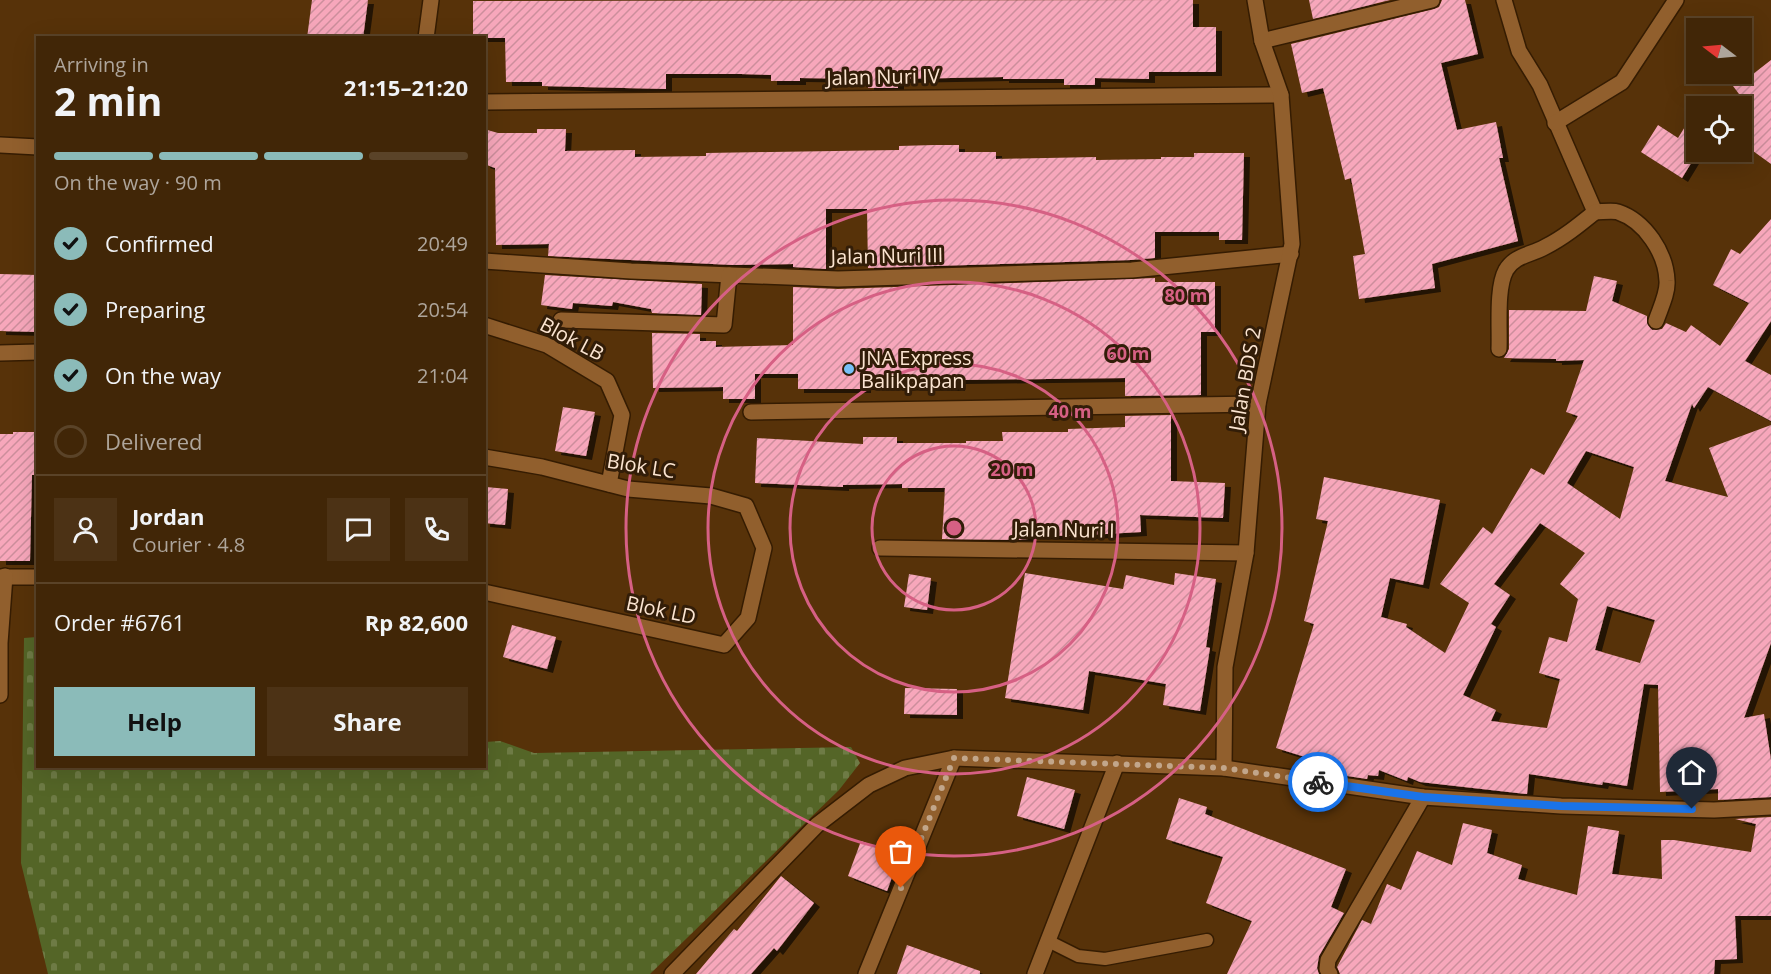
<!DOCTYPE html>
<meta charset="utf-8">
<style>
body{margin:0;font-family:"Open Sans",sans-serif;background:#4c3215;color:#f1f3f6;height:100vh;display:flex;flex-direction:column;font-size:22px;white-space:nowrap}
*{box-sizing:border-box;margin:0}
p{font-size:20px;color:#aea59b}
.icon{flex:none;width:33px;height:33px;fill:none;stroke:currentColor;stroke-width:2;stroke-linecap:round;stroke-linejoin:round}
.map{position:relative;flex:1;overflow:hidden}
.panel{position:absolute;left:36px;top:36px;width:450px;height:732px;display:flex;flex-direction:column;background:#412607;border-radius:0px;box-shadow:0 6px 24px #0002,0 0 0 2px #5a4328}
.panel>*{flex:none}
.needle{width:39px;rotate:286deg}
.buttons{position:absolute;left:1686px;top:18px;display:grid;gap:12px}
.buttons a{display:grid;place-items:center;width:66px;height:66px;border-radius:0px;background:#412607;box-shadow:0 6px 24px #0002,0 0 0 2px #5a4328;font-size:30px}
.pin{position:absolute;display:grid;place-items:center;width:51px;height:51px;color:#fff;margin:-62px -26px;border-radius:50% 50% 50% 0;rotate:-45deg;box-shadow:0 0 6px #0007}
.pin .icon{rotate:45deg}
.courier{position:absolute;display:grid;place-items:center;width:60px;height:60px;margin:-30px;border:4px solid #1a73e8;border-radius:50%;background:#fff;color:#222;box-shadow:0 2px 8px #0007}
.summary em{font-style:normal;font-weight:700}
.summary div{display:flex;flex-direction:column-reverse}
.summary{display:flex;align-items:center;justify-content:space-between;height:102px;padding:0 18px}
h1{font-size:39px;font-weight:700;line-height:45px}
.bar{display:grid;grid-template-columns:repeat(4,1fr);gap:9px 6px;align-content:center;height:72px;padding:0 18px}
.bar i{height:8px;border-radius:4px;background:#5a4328}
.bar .current{background:#8bbbb9}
.bar p{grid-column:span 4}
.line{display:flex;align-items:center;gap:15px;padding:0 18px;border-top:2px solid #5a4328}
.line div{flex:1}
.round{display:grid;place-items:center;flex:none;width:63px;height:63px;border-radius:0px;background:#4c3215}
ol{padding:0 18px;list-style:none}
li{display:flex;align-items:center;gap:18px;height:66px}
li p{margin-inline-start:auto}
li .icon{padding:6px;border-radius:50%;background:#8bbbb9;color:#111;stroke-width:4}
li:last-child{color:#aea59b}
li i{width:33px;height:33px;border:3px solid #5a4328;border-radius:50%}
.primary-button{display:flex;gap:12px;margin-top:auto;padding:12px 18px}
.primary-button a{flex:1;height:69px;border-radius:0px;background:#8bbbb9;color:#111;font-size:24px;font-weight:700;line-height:69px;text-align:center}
.primary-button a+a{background:#4c3215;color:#f1f3f6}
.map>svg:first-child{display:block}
</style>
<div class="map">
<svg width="1771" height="974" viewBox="0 0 1771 974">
<defs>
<pattern id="cemetery-stones" width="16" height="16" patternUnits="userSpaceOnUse" patternTransform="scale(1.5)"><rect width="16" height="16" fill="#546527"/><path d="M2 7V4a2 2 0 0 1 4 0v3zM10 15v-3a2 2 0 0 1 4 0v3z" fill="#6e7b45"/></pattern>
<pattern id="building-hatch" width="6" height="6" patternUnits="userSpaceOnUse" patternTransform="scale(1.5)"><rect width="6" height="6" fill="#f7a7bb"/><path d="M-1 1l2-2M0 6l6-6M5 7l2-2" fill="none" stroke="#cc8e9c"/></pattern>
<filter id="shadow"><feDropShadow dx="6" dy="4" stdDeviation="0" flood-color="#0009"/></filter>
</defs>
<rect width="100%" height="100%" fill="#573209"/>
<polygon fill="url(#cemetery-stones)" points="37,637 38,766 484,766 485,742 500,741 534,753 851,747 860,763 839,790 650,974 48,974 21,863 24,638"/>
<g fill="url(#building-hatch)" fill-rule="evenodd" filter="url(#shadow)">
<polygon points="312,0 368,0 363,38 307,38"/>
<polygon points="1193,0 1193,27 1216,27 1216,72 1149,72 1149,79 1095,78 1095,85 1064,85 1064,79 1003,79 1003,77 898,79 898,88 868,88 868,79 800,78 800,81 771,81 771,75 741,74 666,74 666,89 542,86 542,82 506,82 505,38 473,38 473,1"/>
<polygon points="1309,0 1390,0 1313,19"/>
<polygon points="1442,0 1465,0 1478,54 1441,63 1457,130 1496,122 1503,158 1499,158 1518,241 1432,264 1435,288 1359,299 1353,256 1365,254 1351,178 1345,180 1323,88 1302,93 1291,44 1434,9 1439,7"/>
<polygon points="1771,60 1771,164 1742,143 1742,132 1754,114 1724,74 1753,74"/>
<polygon points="1696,109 1696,155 1682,178 1641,152 1658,125 1678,138"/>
<polygon points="484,129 498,133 537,133 537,129 566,129 565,151 635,150 635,157 706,156 706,153 899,150 899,146 934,145 959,145 959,152 996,152 996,159 1096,157 1096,160 1161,159 1161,157 1194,157 1194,153 1244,153 1242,240 1219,240 1219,232 1155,232 1155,258 1131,260 868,268 867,209 826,209 826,269 793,267 793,264 733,265 548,256 549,244 496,245 495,168 484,164"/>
<path d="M1771,219V321L1745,361L1771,375V421L1708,387L1694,408L1692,404L1665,481L1728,497L1709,448L1771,425V643L1744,718L1764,714L1771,760V797L1718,800V789L1660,792L1658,685L1644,684L1627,786L1603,782L1602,785L1529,774L1527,794L1420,782L1408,777L1407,781L1379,770L1378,776L1368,775L1367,779L1321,772L1314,769L1318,761L1276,748L1314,624L1304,621L1328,521L1316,519L1324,477L1440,500L1423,585L1390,578L1381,617L1407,624L1406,627L1445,653L1469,603L1440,584L1483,527L1492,534L1531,468L1544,475L1578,416L1566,412L1584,360L1556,361V359L1504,358L1509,349V310L1586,311L1594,276L1617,281L1612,301L1647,316V323L1652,330L1662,329L1666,323L1686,332L1691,325L1720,346L1749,303L1713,285L1731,249L1740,254ZM1586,451L1634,467L1620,519L1567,483ZM1540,523L1585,553L1560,584L1578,599L1567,642L1549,637L1539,673L1560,679L1547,728L1491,721L1496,710L1463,695L1496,627L1491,624L1510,595L1494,584ZM1607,606L1655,620L1640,663L1595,650Z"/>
<polygon points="0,274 38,275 38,332 0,331"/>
<polygon points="545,275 702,284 701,315 652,313 651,309 613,302 612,306 573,303 572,309 541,305"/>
<polygon points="1155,278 1155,282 1215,282 1215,332 1201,332 1201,395 1125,396 1125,378 959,380 959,387 865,386 865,389 798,389 798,374 755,374 755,399 723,399 723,387 653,388 652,333 700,334 700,341 716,341 716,347 793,345 793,287 838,289"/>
<polygon points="563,407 595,412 586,456 555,451"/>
<polygon points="1171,415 1171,481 1225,483 1223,518 1140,515 1141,532 1071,536 1028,535 1028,539 1018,540 942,539 945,488 902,488 902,484 843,485 843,487 755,483 757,438 863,444 863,437 897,437 897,443 966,443 966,441 1003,441 1002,432 1068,432 1068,429 1125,427 1125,416"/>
<polygon points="13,432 38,432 38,475 32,475 30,561 0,561 0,434 13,434"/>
<polygon points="486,487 508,489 505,525 484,523"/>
<polygon points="1025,573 1123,589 1126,575 1174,585 1175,573 1216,579 1206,647 1210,648 1200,711 1163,705 1166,684 1089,671 1083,710 1005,698"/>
<polygon points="909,574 931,578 927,610 904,607"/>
<polygon points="512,625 556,637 547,669 503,657"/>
<polygon points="905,688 957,689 957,715 904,714"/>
<polygon points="1027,777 1075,790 1064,829 1017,816"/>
<polygon points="1179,798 1207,807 1205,814 1346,869 1331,907 1344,913 1319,956 1317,968 1319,974 1227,974 1252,921 1206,903 1223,857 1166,839"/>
<polygon points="1771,817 1771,916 1735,916 1737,959 1715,960 1714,974 1340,974 1337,967 1362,920 1371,924 1387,884 1401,890 1417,851 1452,865 1463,823 1492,830 1487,853 1522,865 1518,879 1577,895 1588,826 1619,831 1612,874 1662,879 1661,840 1674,840 1751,852 1756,824 1735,819"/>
<polygon points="861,841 900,855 887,891 848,876"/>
<polygon points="781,876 814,903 777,951 774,948 751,974 696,974 734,929 737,931"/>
<polygon points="907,945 980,971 980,974 897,974"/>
</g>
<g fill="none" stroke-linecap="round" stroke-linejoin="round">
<defs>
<polyline id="service" points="1048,941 1078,956 1105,959 1207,940"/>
<g id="minor">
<path d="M1504,0L1519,51L1540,85L1595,212C1602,212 1612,210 1618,212C1645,221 1666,253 1667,281C1668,293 1660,309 1656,321"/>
<polyline points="426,38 431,0"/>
<polyline points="1262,41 1432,0"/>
<polyline points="484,102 1281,95"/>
<polyline points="1555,123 1622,82 1676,0"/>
<polyline points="0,145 38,147"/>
<polyline points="484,261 631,271 838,279 1132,270 1291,254"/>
<polyline points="561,320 724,325 729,275"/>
<polyline points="484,325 547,345 607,381 622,415 609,484"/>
<path d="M1499,349C1500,328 1496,288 1506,270C1515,255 1531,255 1545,247C1563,238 1579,225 1595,212"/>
<polyline points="0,353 38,352"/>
<polyline points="751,412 1258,404"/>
<polyline points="484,457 542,467 628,489 711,496 746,506 764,548 748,618 724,645 484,592"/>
<polyline points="880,548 1246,553"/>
<polyline points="0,577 38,577"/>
<polyline points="0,695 0,643 5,576"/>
<polyline points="1224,768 1225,667 1246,553 1258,404 1292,244 1281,95 1262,41 1255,0"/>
<polyline points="866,974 954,758"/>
<polyline points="1035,974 1117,763"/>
<polyline points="1330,974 1327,969 1328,960 1423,797"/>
</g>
<polyline id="tertiary" points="672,974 817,825 869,785 905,768 954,758 1224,768 1423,797 1561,806 1714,810 1771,807"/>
</defs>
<use href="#service" stroke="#351c02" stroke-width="15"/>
<use href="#minor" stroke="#351c02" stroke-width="18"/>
<use href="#tertiary" stroke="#351c02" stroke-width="18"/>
<use href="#service" stroke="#915f2d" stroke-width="12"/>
<use href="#minor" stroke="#915f2d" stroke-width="15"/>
<use href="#tertiary" stroke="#915f2d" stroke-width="15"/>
</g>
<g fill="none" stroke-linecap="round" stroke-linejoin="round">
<polyline stroke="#c2a68b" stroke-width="6" stroke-dasharray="0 10.8" points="901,888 954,758 1224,768 1318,782"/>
<polyline stroke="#1a73e8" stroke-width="8" points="1318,782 1423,797 1561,806 1692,809"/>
</g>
<g fill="none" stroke="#d66084" stroke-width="3">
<circle cx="954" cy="528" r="82"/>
<circle cx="954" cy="528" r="164"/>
<circle cx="954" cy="528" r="246"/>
<circle cx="954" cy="528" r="328"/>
</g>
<circle fill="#77c0f7" stroke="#321d08" stroke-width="2" cx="849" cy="369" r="6"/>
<g text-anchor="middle" stroke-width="6" stroke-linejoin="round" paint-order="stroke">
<g font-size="20" fill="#fce5d1" stroke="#321d08">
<text transform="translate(883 77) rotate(-1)" y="7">Jalan Nuri IV</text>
<text transform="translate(887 256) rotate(-1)" y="7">Jalan Nuri III</text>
<text transform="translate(572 339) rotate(28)" y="7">Blok LB</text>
<text transform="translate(1245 379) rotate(-80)" y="7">Jalan BDS 2</text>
<text transform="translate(641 466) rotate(9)" y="7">Blok LC</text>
<text transform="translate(1064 530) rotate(1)" y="7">Jalan Nuri I</text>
<text transform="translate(661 610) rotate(12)" y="7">Blok LD</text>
</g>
<g font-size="20" fill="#fce5d1" stroke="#321d08" text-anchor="start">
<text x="861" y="365">JNA Express<tspan x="861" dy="23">Balikpapan</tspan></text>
</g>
</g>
<circle cx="954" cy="528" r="9" fill="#d66084" stroke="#321d08" stroke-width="3"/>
<g font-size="18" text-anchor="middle" font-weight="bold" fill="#d66084" stroke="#321d08" stroke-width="6" stroke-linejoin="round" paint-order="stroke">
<text x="1186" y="302">80 m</text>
<text x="1128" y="360">60 m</text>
<text x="1070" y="418">40 m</text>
<text x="1012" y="476">20 m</text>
</g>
</svg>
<div class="buttons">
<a><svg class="needle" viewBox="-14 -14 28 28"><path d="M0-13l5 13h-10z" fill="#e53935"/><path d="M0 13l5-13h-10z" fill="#aea59b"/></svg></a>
<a><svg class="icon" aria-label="locate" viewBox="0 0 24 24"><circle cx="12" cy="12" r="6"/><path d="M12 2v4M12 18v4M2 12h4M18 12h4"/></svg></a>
</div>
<div class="pin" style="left:901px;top:888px;background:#ea580c"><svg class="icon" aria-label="bag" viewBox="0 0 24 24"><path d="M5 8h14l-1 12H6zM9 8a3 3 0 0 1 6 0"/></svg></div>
<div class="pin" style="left:1692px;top:809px;background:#1f2937"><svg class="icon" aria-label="home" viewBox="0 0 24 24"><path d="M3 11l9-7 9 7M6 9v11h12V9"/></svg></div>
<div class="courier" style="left:1318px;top:782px"><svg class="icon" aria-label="bike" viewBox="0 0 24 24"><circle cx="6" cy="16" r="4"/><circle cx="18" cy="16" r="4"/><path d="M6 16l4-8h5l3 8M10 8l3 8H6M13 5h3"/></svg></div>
<section class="panel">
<div class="summary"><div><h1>2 min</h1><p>Arriving in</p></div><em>21:15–21:20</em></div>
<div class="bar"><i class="current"></i><i class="current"></i><i class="current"></i><i></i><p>On the way · 90 m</p></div>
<ol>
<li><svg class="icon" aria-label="check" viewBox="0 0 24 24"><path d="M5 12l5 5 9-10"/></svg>Confirmed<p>20:49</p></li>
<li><svg class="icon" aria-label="check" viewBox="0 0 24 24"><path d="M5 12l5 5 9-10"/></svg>Preparing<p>20:54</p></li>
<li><svg class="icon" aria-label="check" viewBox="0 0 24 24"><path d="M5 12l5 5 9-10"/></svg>On the way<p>21:04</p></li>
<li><i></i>Delivered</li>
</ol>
<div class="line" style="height:108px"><a class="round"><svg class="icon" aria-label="person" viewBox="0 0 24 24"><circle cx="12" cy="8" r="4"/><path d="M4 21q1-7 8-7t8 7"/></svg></a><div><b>Jordan</b><p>Courier · 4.8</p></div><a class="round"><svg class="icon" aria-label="chat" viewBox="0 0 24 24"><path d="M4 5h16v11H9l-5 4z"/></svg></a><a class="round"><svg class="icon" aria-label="phone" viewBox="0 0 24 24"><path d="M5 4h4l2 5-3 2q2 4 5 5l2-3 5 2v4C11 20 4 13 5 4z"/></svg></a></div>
<div class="line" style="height:78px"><div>Order #6761</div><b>Rp 82,600</b></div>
<div class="primary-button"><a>Help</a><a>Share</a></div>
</section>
</div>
